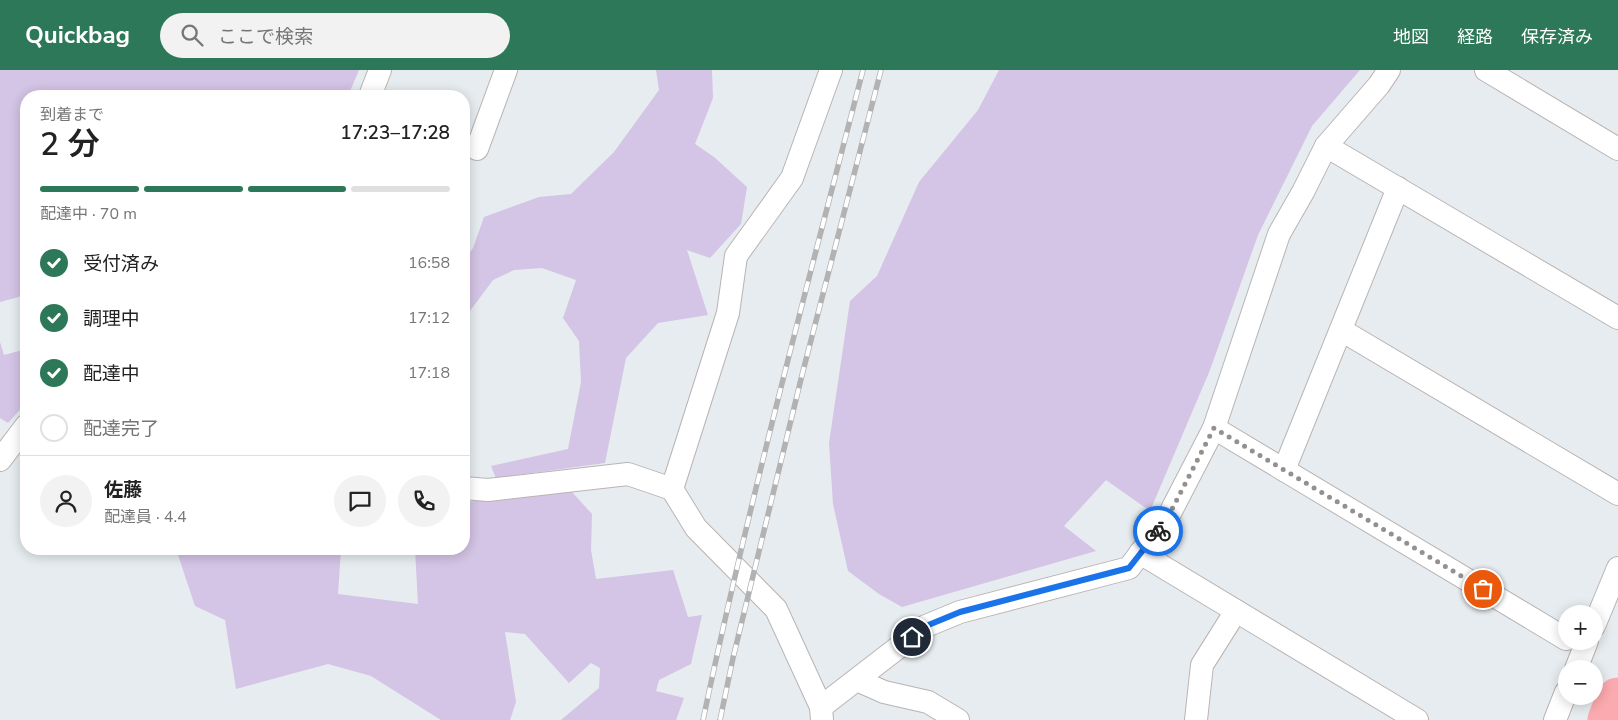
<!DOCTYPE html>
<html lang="ja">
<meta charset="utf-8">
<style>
body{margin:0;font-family:"Nunito Sans","Noto Sans JP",sans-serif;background:#f2f2f2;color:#222;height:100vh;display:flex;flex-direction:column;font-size:19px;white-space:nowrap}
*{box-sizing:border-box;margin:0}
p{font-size:16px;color:#767676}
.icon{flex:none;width:28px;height:28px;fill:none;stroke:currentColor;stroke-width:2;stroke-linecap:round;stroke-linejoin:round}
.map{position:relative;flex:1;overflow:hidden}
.drawer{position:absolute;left:20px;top:20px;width:450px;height:465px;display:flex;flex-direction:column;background:#fff;border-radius:20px;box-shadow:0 2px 12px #0003}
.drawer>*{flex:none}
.fabs{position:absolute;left:1558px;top:535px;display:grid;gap:10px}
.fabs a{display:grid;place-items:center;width:45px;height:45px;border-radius:50%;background:#fff;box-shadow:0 2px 12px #0003;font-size:25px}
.pin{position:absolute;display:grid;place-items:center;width:42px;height:42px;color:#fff;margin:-21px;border:2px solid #fff;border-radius:50%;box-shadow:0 1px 5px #0007}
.courier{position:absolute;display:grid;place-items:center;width:50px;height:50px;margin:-25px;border:4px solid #1a73e8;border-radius:50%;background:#fff;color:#222;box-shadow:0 1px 6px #0007}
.overview em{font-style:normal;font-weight:600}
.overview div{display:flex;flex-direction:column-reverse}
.overview{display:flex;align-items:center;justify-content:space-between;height:85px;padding:0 20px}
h1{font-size:32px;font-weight:600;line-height:38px}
.bar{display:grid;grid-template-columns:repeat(4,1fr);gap:8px 5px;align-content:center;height:60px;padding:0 20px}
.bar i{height:6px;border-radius:4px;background:#e0e0e0}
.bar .on{background:#2c7858}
.bar p{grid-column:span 4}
.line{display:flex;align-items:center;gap:12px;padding:0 20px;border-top:1px solid #e0e0e0}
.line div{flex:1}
.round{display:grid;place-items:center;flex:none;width:52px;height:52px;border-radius:26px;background:#f2f2f2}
ol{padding:0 20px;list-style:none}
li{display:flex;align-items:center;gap:15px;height:55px}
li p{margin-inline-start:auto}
li .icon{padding:5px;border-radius:50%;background:#2c7858;color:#fff;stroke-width:4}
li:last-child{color:#767676}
li i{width:28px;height:28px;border:2px solid #e0e0e0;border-radius:50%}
header{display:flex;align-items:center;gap:30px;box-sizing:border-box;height:70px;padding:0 25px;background:#2c7858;color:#fff}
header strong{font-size:24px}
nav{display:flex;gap:28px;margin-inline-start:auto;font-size:18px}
.search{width:350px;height:45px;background:#f2f2f2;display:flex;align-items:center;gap:12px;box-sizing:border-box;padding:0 18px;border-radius:28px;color:#767676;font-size:19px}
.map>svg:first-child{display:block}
</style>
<header>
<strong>Quickbag</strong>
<div class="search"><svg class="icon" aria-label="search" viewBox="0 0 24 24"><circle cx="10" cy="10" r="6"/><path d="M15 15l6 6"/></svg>ここで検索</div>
<nav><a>地図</a><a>経路</a><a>保存済み</a></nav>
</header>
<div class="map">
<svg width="1618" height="650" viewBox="0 0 1618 650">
<rect width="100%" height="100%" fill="#e6ecef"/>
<g fill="#d4c4e5">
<polygon points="0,0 359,0 348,26 26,26 26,225 0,232"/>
<polygon points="656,0 712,0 713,28 695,74 714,87 747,117 741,154 710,188 687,180 708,245 658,253 626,288 605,393 496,408 491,396 568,379 581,312 579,271 563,248 576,210 542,198 514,200 493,210 464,249 464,190 473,178 484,147 539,127 571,124 614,82 659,20"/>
<polygon points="999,0 1360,0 1312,56 1258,165 1210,300 1150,441 1106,410 1064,456 1096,481 902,537 879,524 848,501 833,434 829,373 850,231 877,206 919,112 978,40"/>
<polygon points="0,272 4,285 26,279 26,333 8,353 0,348"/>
<polygon points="571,421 592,444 591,480 596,509 673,500 688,547 702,545 691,594 659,610 656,621 684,628 676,650 561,650 599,618 600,598 591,593 569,613 525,564 505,562 516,632 510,650 441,650 371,606 328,594 236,619 225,550 195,536 176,479 341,479 338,524 418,534 415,479 464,479 464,432"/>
</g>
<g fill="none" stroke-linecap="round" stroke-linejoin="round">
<polyline stroke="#fbaaaf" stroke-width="45" points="1610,650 1618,630"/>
<defs>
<g id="street">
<polyline points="1486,0 1618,79"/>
<polyline points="370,26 380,0"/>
<polyline points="1326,76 1618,248"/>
<polyline points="477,79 506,0"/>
<polyline points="1341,260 1618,424"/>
<polyline points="1214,358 1566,569"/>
<polyline points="0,390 26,356"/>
<polyline points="1284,400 1398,118"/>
<polyline points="464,418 488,420 628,404 672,419 696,458 776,539 821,637 822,650"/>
<polyline points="672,419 728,243 736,186 792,108 831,0"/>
<polyline points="1140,483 1417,650"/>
<polyline points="1594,556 1618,498"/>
<polyline points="1576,599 1587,571"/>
<polyline points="857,610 884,622 928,632 958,650"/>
<polyline points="821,637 926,556 960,542 1129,498 1168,447 1214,358 1279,164 1303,122 1326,76 1379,15 1389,0"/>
<polyline points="1196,650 1202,595 1236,541"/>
<polyline points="1555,650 1566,622"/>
</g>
</defs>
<use href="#street" stroke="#bab4b3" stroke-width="24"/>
<use href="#street" stroke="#fff" stroke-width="22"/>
<defs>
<g id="rail">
<path d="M703,650C749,432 807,216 863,0"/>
<polyline points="720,650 733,588 802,305 881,0"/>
</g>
</defs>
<use href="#rail" stroke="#b3b2b2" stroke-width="5.5"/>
<use href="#rail" stroke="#fff" stroke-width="4" stroke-dasharray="11" stroke-linecap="butt"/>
</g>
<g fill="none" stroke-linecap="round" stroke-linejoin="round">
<polyline stroke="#929090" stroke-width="5" stroke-dasharray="0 9" points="1158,461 1168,447 1214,358 1483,519"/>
<polyline stroke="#1a73e8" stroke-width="6" points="912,567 926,556 960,542 1129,498 1158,461"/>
</g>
</svg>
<div class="fabs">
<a>+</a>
<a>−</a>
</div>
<div class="pin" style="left:1483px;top:519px;background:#ea580c"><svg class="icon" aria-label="bag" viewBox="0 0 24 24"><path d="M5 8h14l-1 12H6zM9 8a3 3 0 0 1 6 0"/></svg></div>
<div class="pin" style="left:912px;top:567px;background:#1f2937"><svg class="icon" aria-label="home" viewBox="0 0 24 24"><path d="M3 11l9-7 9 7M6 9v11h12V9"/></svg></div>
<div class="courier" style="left:1158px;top:461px"><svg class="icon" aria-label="bike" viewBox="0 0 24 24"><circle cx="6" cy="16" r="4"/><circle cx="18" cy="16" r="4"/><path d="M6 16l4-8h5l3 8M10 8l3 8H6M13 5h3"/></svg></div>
<section class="drawer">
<div class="overview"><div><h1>2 分</h1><p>到着まで</p></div><em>17:23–17:28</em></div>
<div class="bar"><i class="on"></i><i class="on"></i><i class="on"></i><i></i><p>配達中 · 70 m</p></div>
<ol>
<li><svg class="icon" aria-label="check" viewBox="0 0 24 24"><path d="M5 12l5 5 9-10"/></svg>受付済み<p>16:58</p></li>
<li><svg class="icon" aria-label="check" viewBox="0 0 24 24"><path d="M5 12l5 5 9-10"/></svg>調理中<p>17:12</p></li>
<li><svg class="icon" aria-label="check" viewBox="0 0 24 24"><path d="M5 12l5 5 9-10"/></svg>配達中<p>17:18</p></li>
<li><i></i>配達完了</li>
</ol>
<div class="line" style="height:90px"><a class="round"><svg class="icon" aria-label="person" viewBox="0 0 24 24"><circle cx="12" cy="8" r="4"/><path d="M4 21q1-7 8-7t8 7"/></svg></a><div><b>佐藤</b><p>配達員 · 4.4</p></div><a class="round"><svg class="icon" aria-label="chat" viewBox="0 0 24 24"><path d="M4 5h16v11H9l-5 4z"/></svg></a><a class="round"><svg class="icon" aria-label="phone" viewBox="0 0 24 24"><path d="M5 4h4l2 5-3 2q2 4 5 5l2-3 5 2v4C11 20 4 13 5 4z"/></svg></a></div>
</section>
</div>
